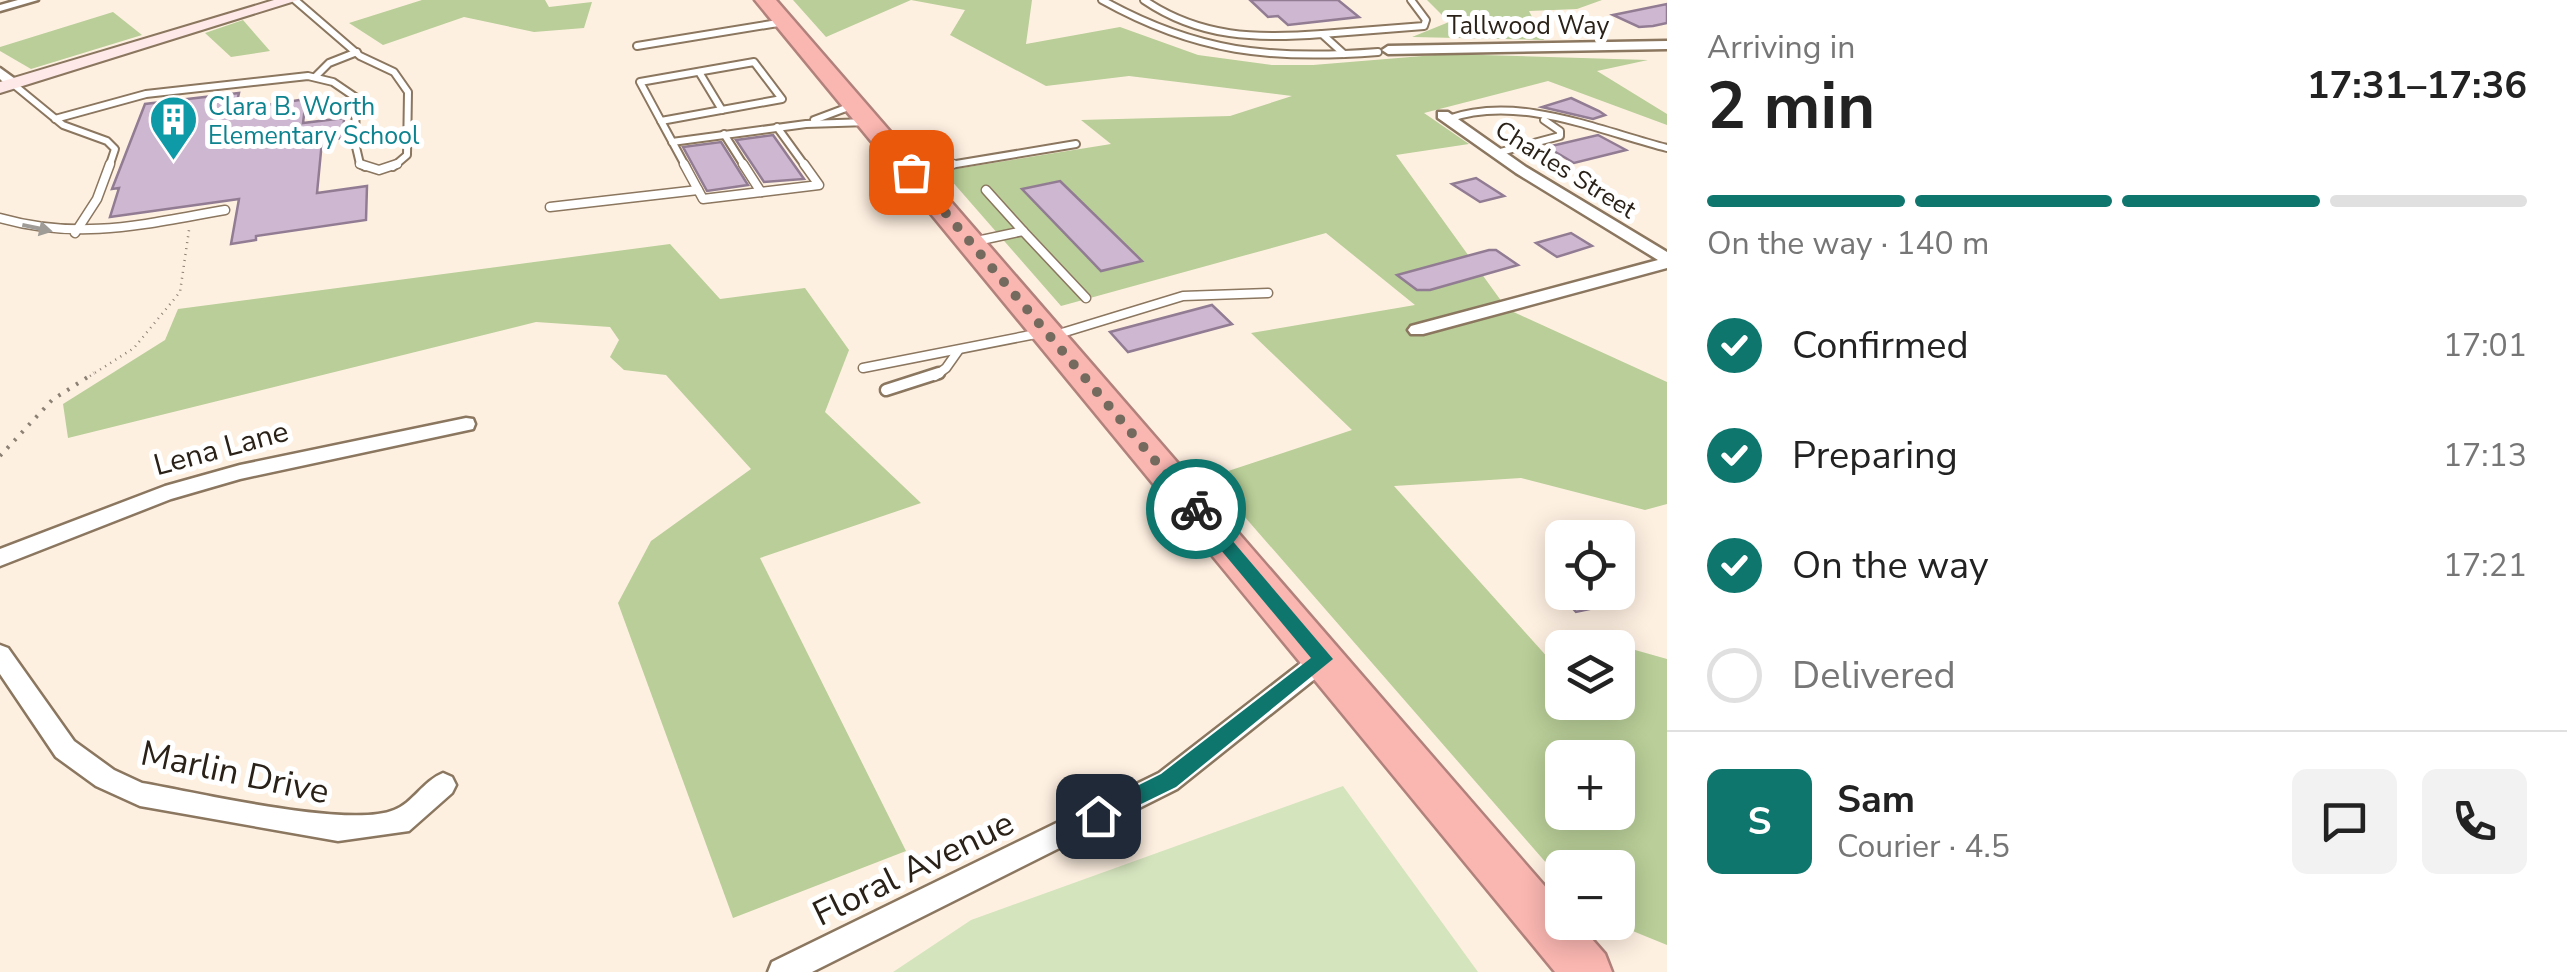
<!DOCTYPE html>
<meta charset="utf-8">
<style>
body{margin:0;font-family:"Nunito Sans",sans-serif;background:#f2f2f2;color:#222;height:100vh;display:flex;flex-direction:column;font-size:38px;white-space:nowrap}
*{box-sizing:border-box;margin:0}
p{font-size:32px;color:#767676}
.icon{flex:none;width:55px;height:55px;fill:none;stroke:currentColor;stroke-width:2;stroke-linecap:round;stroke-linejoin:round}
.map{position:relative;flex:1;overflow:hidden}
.panel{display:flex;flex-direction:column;background:#fff;width:900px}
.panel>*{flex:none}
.tools{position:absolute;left:1545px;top:520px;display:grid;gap:20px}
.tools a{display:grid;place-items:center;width:90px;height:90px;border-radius:15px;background:#fff;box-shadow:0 5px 25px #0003;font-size:50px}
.pin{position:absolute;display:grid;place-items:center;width:85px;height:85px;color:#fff;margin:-42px;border-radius:20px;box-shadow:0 5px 15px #0006}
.courier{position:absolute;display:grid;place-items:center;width:100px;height:100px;margin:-50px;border:8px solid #0f766e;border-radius:50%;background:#fff;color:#222;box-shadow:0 2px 12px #0007}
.head em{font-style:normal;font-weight:700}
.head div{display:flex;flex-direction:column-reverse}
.head{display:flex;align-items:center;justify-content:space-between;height:170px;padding:0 40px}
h1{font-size:65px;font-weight:700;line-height:75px}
.bar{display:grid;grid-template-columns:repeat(4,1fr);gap:15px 10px;align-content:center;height:120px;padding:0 40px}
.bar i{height:12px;border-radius:8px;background:#e0e0e0}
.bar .selected{background:#0f766e}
.bar p{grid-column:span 4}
.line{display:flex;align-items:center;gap:25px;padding:0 40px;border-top:2px solid #e0e0e0}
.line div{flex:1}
.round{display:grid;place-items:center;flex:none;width:105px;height:105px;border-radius:15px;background:#f2f2f2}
ol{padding:0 40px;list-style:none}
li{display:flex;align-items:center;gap:30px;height:110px}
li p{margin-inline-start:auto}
li .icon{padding:10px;border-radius:50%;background:#0f766e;color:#fff;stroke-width:4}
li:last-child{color:#767676}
li i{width:55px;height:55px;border:5px solid #e0e0e0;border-radius:50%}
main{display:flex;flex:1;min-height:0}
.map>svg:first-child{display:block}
</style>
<main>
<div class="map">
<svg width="1667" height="972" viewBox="0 0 1667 972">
<rect width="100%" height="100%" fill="#fef0e1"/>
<polygon fill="#d4e4bd" points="1343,786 1478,972 893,972 971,920"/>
<g fill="#b9ce98" fill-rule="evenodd">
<polygon points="422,0 545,0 549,7 592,2 584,28 534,32 464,17 383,45 349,23"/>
<path d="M793,0H1032L1026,44L1120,27L1198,55L1272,65H1313L1447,54L1648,60L1597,71L1667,114V125L1548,81L1424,113L1469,144L1396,155L1507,309L1667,382V504L1645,510L1521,478L1394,486L1550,660L1562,658V702H1618V650L1628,648L1667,659V945L1613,923L1618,922V868H1562V881L1210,477L1352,430L1251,333L1415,305L1326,233L1061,306L943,171L1111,144L1081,120L1230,116L1292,96L1129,76L1046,86L950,35L965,10L911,0L826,37ZM1562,758H1618V812H1562Z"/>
<polygon points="1427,0 1602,0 1577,9 1529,11 1544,40 1412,37 1449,22"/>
<polygon points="113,12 142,35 31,69 0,51 0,47"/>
<polygon points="243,20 270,51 231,57 205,33"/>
<polygon points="670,244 720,299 805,288 849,350 825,412 921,503 760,558 906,851 733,918 618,603 651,541 751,469 666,375 624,370 610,357 619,340 610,327 536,322 68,438 63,404 165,340 178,309"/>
</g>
<g fill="#ceb7d0" stroke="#917c93" stroke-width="2.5">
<polygon points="1250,0 1338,0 1359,17 1288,25 1278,16 1268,17"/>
<polygon points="1667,4 1667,23 1653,26 1639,27 1613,15"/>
<polygon points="239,93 235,110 306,99 303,123 344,118 343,138 322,141 317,193 367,186 366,220 256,236 256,240 231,244 239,199 110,217 119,188 112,189 145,104"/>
<polygon points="1571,98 1599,111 1605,115 1593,119 1542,107"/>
<polygon points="773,135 804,179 764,182 736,140"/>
<polygon points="1598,135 1626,150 1574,163 1547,147"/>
<polygon points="721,142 748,185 707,191 683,147"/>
<polygon points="1476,178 1504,196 1480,202 1452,184"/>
<polygon points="1060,181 1142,261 1101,271 1022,189"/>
<polygon points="1571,233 1592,246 1557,257 1536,243"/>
<polygon points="1489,250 1496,250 1518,265 1430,290 1417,290 1397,275"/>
<polygon points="1212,305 1232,324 1128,352 1110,332"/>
<polygon points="1558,592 1631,592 1632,600 1576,612"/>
</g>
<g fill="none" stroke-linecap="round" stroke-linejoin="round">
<defs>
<g id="lane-far2">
<polyline points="295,0 360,56 394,72 408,92 407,155 393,167"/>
<path d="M1102,0C1197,53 1271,60 1378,52"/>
<path d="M1144,0C1200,38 1257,39 1322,34L1344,54"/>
<polyline points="1322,34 1424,26 1426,20 1411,0"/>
<polyline points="637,46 784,22"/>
<polygon points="754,62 782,99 661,121 640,82"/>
<polyline points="699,72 722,110"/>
<polyline points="315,77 329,63 357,52"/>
<polyline points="13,84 63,125 107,141 115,149 109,167"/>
<polyline points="55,119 146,94 308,76 333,82 355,97 356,147 360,164 365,167"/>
<path d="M1448,119C1518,94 1597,130 1667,148"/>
<polyline points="814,120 854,105"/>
<polyline points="661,121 686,167"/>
<polyline points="777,127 806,167"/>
<polyline points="724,134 745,167"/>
<polyline points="672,142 806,124 869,122"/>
<polyline points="1497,153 1560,136 1560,131 1544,120"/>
<polyline points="938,167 1076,144"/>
</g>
<g id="lane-far1">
<polyline points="360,164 379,170 397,164"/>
<polyline points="684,164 703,199 819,185 804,164"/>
<polyline points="743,164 761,192"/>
<polyline points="912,171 953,164"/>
<polyline points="550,207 698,190"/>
<path d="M0,218C82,241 144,224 225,210"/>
<polyline points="1023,231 1086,298"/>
<polyline points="75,233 97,199 110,164"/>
<polyline points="972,242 1023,231 986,190"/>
<polyline points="1052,336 1183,296 1268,293"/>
<polyline points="863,368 1041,333"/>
<polyline points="935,376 946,368 958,351"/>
</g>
<polyline id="lane" points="886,390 939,373"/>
<g id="street">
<polygon points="18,0 38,0 0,11 0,5"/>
<polygon points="1667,41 1667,49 1388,54 1382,50 1388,46"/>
<polygon points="0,68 18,81 18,87 8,87 0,79"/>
<polygon points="1438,112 1448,112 1526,167 1667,252 1667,268 1423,334 1411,334 1408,330 1411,326 1658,260 1516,173 1438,118"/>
<polygon points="466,418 473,419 475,424 473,429 240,479 171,499 0,566 0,549 165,486 240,465"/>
<path d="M0,645L8,648L74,741L114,770L142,783C195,792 350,829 394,810C413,803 423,781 443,773L452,777L456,785L452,793L409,831L338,841L140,806L96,786L56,757L0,674Z"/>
<polygon points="1323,649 1331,652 1335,659 1331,666 1177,789 812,972 768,972 772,962 1159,773 1315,652"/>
</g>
<polygon id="secondary" points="274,0 298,0 0,93 0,82"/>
<polygon id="highway" points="755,0 776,0 1562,906 1562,922 1577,922 1605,954 1612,972 1555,972"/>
</defs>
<use href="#lane-far2" stroke="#8b765f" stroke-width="10"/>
<use href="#lane-far1" stroke="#8b765f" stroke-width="11"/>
<use href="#lane" stroke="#8b765f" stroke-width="15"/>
<use href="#street" stroke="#8b765f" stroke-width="5"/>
<use href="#secondary" stroke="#8b765f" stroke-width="4"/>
<use href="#highway" stroke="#b1827b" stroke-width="5"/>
<polyline stroke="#8b8074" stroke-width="2.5" stroke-dasharray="1 5" stroke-linecap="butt" points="90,376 134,348 180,292 189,230"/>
<polyline stroke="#8b8074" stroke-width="4" stroke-dasharray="2.5 8" stroke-linecap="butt" points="0,456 52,400 94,373"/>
<use href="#lane-far2" stroke="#fff" stroke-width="6"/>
<use href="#lane-far1" stroke="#fff" stroke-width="8"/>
<use href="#lane" stroke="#fff" stroke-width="10"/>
<use href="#street" fill="#fff" fill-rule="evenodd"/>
<use href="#secondary" fill="#fee9e8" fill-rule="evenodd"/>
<use href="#highway" fill="#fab6b1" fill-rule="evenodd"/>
</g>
<defs><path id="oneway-solid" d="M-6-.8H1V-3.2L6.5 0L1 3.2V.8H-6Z" transform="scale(2.5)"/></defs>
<use fill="#9f9c97" href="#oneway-solid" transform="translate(37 228) rotate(12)"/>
<polygon fill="#0f766e" points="1196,503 1202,505 1333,659 1176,787 1098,825 1091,822 1087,816 1091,809 1161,774 1311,658 1190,513 1190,505"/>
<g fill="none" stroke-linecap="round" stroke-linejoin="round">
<polyline stroke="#746a5e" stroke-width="10" stroke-dasharray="0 18" points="911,172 1196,509"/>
</g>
<defs>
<symbol id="building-pin" viewBox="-11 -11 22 30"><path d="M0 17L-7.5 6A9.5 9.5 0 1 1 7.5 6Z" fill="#0f9aa8" stroke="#fff"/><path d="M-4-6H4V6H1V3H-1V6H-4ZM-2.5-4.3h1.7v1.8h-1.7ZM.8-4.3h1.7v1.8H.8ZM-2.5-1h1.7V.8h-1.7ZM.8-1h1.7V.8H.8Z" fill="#fff"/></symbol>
</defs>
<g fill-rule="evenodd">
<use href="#building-pin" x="146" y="92" width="55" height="75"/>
</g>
<g text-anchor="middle" stroke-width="10" stroke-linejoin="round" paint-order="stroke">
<g font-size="25" fill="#2a2218" stroke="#fff">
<text x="1528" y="34">Tallwood Way</text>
<text transform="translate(1566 169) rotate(32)" y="9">Charles Street</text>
</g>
<g font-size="25" fill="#0d838f" stroke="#fff" text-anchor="start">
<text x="208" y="115">Clara B. Worth<tspan x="208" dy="29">Elementary School</tspan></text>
</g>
<g font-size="30" fill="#2a2218" stroke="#fff">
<text transform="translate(221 448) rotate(-15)" y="10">Lena Lane</text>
</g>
<g font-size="35" fill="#2a2218" stroke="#fff">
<text transform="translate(235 772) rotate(12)" y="12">Marlin Drive</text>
<text transform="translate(913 868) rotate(-26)" y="12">Floral Avenue</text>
</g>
</g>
</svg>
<div class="tools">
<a><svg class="icon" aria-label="locate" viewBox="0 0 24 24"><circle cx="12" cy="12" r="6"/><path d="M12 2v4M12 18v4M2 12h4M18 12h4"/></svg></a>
<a><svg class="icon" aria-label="layers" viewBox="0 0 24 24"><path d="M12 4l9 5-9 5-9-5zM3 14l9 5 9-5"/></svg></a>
<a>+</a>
<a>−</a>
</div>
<div class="pin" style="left:911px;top:172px;background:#ea580c"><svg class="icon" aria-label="bag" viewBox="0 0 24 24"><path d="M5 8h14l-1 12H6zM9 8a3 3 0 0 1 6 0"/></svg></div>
<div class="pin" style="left:1098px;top:816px;background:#1f2937"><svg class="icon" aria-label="home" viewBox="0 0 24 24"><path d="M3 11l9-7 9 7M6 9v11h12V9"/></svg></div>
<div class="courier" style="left:1196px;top:509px"><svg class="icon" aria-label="bike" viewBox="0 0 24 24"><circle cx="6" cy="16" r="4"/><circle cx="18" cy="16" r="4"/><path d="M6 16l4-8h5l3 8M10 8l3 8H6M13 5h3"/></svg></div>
</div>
<section class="panel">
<div class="head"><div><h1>2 min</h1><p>Arriving in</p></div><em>17:31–17:36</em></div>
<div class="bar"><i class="selected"></i><i class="selected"></i><i class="selected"></i><i></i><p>On the way · 140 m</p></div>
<ol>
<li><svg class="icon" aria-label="check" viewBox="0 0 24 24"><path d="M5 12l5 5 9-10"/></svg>Confirmed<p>17:01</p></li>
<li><svg class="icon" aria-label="check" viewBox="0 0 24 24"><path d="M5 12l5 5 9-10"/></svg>Preparing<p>17:13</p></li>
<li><svg class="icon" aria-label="check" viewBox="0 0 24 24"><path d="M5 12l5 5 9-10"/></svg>On the way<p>17:21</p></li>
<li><i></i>Delivered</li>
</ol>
<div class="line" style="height:180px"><b class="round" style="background:#0f766e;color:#fff">S</b><div><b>Sam</b><p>Courier · 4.5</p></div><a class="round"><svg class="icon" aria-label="chat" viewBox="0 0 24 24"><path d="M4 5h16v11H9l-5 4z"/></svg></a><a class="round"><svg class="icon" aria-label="phone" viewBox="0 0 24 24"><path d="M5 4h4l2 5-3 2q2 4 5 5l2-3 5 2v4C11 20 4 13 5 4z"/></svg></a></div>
</section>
</main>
